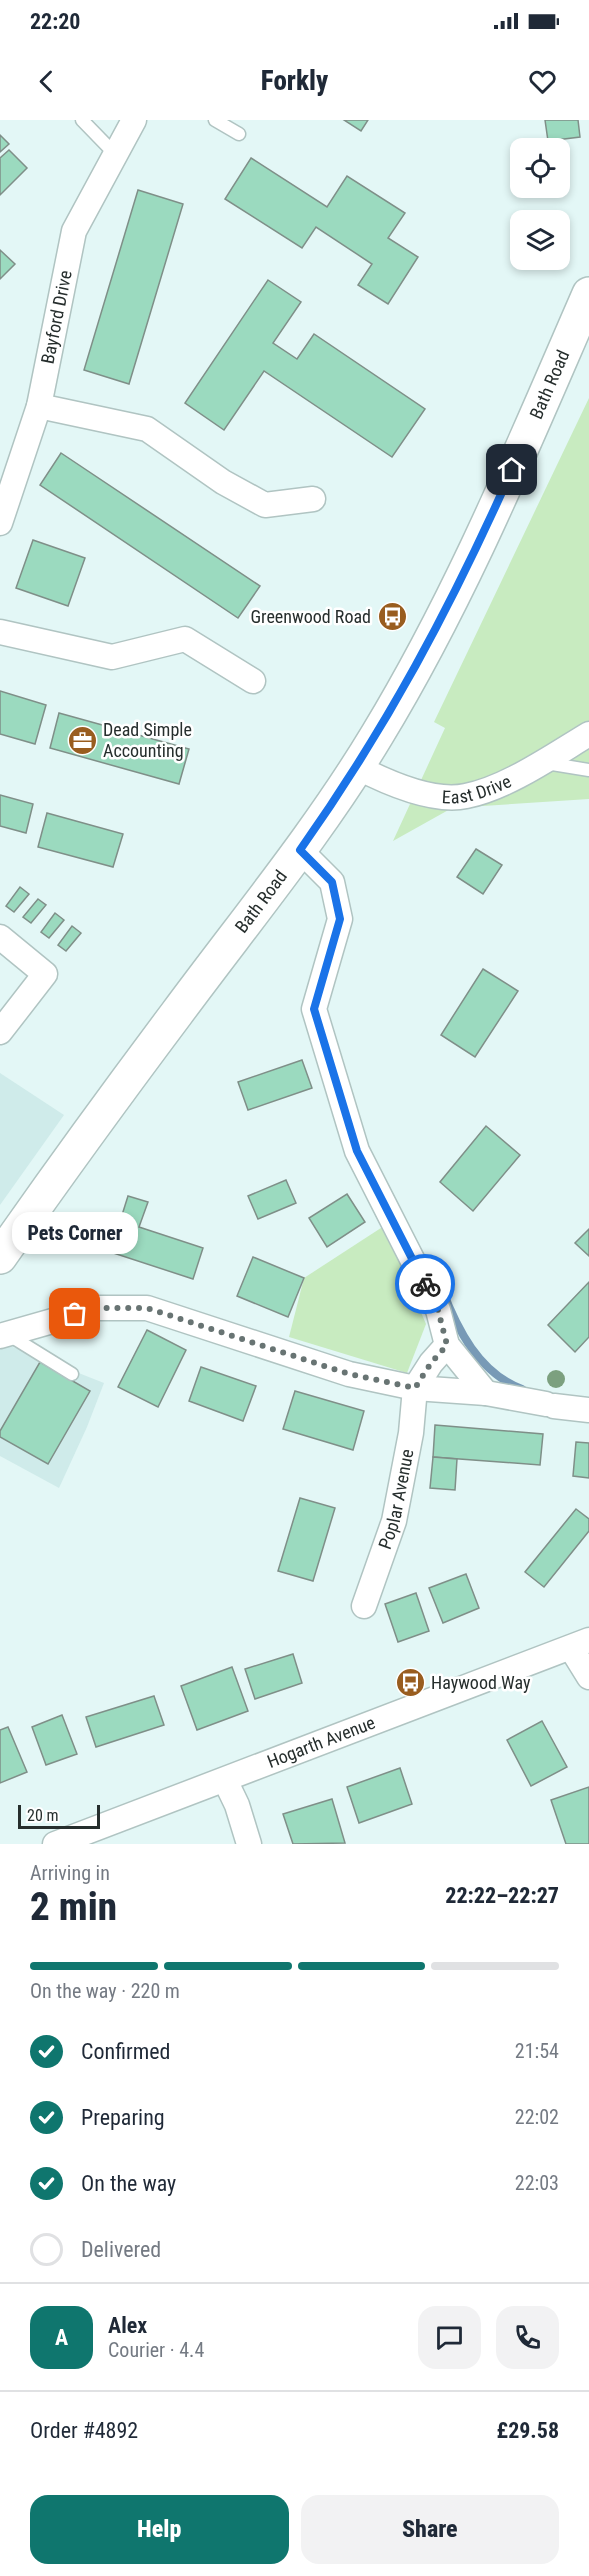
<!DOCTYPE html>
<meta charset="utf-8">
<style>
body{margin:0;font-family:"Roboto Condensed",sans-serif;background:#f2f2f3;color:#1f2937;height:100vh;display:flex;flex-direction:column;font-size:22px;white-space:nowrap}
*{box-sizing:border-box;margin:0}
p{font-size:20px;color:#747a83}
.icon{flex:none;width:33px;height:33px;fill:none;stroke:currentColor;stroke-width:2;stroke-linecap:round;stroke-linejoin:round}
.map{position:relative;height:1724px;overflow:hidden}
.side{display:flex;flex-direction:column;background:#fff;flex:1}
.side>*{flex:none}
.tools{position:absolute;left:510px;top:18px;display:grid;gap:12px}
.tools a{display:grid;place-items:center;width:60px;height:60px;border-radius:12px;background:#fff;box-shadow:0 3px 9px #0003;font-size:30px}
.scale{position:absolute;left:18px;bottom:15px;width:82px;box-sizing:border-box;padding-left:6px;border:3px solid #262e2d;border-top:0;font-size:16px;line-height:21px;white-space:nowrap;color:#262e2d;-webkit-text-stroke:4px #fff;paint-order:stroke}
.pin{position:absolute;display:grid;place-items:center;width:51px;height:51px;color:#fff;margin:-26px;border-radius:12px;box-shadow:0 3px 9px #0006}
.courier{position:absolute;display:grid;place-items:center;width:60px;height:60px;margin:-30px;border:4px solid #1a73e8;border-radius:50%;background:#fff;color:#222;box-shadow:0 2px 8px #0007}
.bubble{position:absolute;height:42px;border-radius:18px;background:#fff;box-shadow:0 3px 9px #0003;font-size:20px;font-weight:800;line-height:42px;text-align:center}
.head em{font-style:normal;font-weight:800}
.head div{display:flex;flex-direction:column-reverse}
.head{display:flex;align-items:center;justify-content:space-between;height:102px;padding:0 30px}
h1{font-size:39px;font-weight:800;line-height:45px}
.bar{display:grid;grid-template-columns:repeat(4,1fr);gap:9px 6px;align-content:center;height:72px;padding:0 30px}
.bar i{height:8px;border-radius:4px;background:#e0e1e3}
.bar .current{background:#0f766e}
.bar p{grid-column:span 4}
.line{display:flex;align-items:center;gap:15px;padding:0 30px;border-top:2px solid #e0e1e3}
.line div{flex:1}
.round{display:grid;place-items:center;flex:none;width:63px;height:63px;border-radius:18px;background:#f2f2f3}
ol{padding:0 30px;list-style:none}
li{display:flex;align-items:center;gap:18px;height:66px}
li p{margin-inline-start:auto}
li .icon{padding:6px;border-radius:50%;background:#0f766e;color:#fff;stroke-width:4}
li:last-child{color:#747a83}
li i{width:33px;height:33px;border:3px solid #e0e1e3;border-radius:50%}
.cta{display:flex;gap:12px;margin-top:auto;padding:12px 30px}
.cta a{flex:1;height:69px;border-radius:18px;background:#0f766e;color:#fff;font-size:24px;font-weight:800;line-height:69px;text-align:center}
.cta a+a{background:#f2f2f3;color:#1f2937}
.status{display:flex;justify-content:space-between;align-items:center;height:42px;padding:0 30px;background:#fff;direction:ltr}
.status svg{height:16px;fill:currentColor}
header{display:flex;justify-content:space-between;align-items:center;height:78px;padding:0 30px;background:#fff;font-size:27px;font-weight:800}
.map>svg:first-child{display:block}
</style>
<div class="status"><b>22:20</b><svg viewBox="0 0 49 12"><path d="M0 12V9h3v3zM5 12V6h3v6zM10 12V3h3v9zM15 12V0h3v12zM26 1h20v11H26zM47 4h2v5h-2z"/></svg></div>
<header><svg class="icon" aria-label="back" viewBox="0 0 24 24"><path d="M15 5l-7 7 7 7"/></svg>Forkly<svg class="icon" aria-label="heart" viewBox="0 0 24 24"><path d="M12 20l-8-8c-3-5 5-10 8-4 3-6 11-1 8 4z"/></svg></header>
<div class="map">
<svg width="589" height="1724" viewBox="0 0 589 1724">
<rect width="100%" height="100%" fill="#e3f7f6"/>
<g fill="#cfebea">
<polygon points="0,953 64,995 0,1085"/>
<polygon points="0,1222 104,1263 87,1307 59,1368 0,1336"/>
</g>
<g fill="#c8ebc0">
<polygon points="589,278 589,679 452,688 393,721 445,608 434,602"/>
<polygon points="384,1106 426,1204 407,1253 289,1217 304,1158"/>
</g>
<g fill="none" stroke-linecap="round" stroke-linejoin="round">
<path stroke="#789ab6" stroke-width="8" d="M442,1169C457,1209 479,1253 522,1269"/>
</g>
<g fill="#9bdabf" stroke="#7f8f88" stroke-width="1.5">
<polygon points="344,0 368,0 361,11"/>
<polygon points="545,0 578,0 580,17 548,21"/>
<polygon points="0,15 9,24 0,32"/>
<polygon points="9,30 27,48 0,75 0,38"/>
<polygon points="251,38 327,87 347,56 405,93 388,118 418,137 388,184 358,165 372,144 316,107 302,128 225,79"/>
<polygon points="138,70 183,84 129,264 84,250"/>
<polygon points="0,130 15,144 0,159"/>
<polygon points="268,160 301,182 273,223 297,239 314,214 425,289 392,337 264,251 224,310 185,283"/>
<polygon points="61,333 260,466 238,498 40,365"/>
<polygon points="33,420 85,438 68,486 16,468"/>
<polygon points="0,571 46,585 35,624 0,614"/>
<polygon points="59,593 189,629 179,664 50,628"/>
<polygon points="0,675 33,684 26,713 0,706"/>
<polygon points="47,693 123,714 113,747 38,727"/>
<polygon points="476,729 502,745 483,774 457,757"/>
<polygon points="20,767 29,774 14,792 6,786"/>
<polygon points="38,779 46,785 31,803 23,797"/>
<polygon points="55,793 64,800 49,818 41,812"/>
<polygon points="72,806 81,813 66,831 58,825"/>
<polygon points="483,849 518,871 475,937 441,915"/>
<polygon points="302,940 312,968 248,990 238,962"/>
<polygon points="486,1006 520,1035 473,1091 440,1062"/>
<polygon points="286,1060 296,1083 258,1099 248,1076"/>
<polygon points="347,1074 365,1102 327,1127 309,1098"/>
<polygon points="128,1076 148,1082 139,1107 203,1128 193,1159 95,1127 102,1106 117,1111"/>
<polygon points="589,1109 589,1136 575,1123"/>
<polygon points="253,1137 304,1158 288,1197 237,1176"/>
<polygon points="589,1162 589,1217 575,1232 548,1205"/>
<polygon points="147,1210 186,1230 158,1287 118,1267"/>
<polygon points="40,1242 90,1271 48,1344 0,1317 0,1311"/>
<polygon points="201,1247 256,1266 243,1301 189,1281"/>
<polygon points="295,1271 364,1291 353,1330 283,1309"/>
<polygon points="435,1305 543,1314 540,1345 433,1337"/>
<polygon points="576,1322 589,1323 589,1358 573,1356"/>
<polygon points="433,1337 457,1339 455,1370 430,1368"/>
<polygon points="300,1378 335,1388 313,1461 278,1451"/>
<polygon points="576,1389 589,1399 589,1411 544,1467 525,1452"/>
<polygon points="466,1454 479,1488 443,1503 429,1468"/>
<polygon points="416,1473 429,1511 398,1522 385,1484"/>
<polygon points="293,1534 302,1563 255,1579 245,1549"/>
<polygon points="232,1547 248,1591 197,1610 181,1566"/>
<polygon points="154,1576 164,1605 96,1627 86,1597"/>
<polygon points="62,1595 77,1634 46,1645 32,1607"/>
<polygon points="542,1601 567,1647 531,1666 507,1620"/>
<polygon points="8,1607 27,1652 0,1663 0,1610"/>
<polygon points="400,1648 412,1684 359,1703 347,1667"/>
<polygon points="589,1667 589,1724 566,1724 551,1680"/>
<polygon points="332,1679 345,1723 293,1724 283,1694"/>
</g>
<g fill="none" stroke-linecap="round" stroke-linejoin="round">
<defs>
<g id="service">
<polyline points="82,0 116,35"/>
<polyline points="215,0 239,14"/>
<polyline points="546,643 589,650"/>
<polyline points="9,1215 72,1254"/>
</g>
<g id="minor">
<polyline points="39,286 147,309 223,362 265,385 313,379"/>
<path id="s1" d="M0,403L39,286L74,111L134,0"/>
<polyline points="0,512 112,537 185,519 253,561"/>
<path id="s2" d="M357,647C386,662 433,683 466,676C507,668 554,635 589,614"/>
<polyline points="300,730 332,762 340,799 314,889 357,1031 438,1190 447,1225 486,1273"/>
<polyline points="0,817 45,854 0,912"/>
<polyline points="0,1216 98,1188 147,1188 349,1254 415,1268 486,1273 546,1284"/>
<polyline points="554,1286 589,1290"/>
<path id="s3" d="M364,1486L394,1401L411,1313L415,1268L431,1243L447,1225"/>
<polyline points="571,1528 589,1557"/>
<polyline points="225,1660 237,1685 249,1724"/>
<path id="s4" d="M55,1724L589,1520"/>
</g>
<g id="primary">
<path id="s5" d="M0,1137C58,1054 117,973 177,893C245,801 318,713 377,615C462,475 524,323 589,174"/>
</g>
</defs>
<use href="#service" stroke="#b0c4c2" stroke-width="15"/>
<use href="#minor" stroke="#b0c4c2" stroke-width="27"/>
<use href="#primary" stroke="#b0c4c2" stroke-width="36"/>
<use href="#service" stroke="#fff" stroke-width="12"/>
<use href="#minor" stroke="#fff" stroke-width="24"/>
<use href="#primary" stroke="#fff" stroke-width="33"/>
</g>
<circle fill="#7ca07f" cx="556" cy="1259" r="9"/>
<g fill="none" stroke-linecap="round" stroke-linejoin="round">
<polyline stroke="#687473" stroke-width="6" stroke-dasharray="0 10.8" points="75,1194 98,1188 147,1188 349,1254 415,1268 431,1243 447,1225 438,1190 425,1164"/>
<path stroke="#1a73e8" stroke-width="8" d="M425,1164L357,1031L314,889L340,799L332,762L300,730C387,607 451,487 512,350"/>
</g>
<defs>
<symbol id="bus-disc" viewBox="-11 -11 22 22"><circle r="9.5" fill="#995d1f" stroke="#fff"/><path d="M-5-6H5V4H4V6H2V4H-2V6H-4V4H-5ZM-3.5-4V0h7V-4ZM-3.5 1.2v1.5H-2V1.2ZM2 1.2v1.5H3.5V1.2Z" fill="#fff"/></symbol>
<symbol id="office-disc" viewBox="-11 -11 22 22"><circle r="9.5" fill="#995d1f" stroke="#fff"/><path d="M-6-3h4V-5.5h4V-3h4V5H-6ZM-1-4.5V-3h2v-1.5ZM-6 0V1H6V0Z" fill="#fff"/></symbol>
</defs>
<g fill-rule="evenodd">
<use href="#bus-disc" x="376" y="480" width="33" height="33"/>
<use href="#office-disc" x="66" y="604" width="33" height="33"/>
<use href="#bus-disc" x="394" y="1546" width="33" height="33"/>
</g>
<g text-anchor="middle" stroke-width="5" stroke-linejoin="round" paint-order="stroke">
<g font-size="18" fill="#262e2d" stroke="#fff">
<text dy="6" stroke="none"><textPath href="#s1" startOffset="214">Bayford Drive</textPath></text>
<text dy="6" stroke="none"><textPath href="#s5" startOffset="1035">Bath Road</textPath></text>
<text dy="6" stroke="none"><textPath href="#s2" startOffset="126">East Drive</textPath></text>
<text dy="6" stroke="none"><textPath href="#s5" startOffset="441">Bath Road</textPath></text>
<text dy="6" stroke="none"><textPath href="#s3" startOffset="112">Poplar Avenue</textPath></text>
<text dy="6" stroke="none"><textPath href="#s4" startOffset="285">Hogarth Avenue</textPath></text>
</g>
<g font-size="18" fill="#262e2d" stroke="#fff" text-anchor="start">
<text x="371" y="503" text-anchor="end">Greenwood Road</text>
<text x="103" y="616">Dead Simple<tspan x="103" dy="21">Accounting</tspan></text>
<text x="431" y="1569">Haywood Way</text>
</g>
</g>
</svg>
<div class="tools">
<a><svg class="icon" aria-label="locate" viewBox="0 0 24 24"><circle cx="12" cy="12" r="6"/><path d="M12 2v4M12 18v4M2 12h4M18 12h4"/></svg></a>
<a><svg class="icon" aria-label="layers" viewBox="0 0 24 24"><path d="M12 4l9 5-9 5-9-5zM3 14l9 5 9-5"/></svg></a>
</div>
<div class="scale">20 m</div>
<div class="pin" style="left:75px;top:1194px;background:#ea580c"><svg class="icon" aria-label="bag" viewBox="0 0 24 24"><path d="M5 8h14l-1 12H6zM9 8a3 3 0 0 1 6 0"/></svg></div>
<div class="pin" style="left:512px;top:350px;background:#1f2937"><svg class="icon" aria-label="home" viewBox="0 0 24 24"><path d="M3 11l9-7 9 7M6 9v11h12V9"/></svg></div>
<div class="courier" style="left:425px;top:1164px"><svg class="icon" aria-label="bike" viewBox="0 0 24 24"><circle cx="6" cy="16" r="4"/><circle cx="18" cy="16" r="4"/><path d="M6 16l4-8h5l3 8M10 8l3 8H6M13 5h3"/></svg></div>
<div class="bubble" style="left:12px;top:1092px;width:126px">Pets Corner</div>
</div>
<section class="side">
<div class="head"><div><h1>2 min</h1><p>Arriving in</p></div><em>22:22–22:27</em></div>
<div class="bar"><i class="current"></i><i class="current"></i><i class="current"></i><i></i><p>On the way · 220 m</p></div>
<ol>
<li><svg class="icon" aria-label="check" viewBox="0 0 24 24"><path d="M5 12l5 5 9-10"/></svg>Confirmed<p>21:54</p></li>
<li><svg class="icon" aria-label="check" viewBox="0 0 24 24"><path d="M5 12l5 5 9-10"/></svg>Preparing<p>22:02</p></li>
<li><svg class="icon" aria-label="check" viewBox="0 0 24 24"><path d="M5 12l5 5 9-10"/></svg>On the way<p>22:03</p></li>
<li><i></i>Delivered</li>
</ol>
<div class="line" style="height:108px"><b class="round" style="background:#0f766e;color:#fff">A</b><div><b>Alex</b><p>Courier · 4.4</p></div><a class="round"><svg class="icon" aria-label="chat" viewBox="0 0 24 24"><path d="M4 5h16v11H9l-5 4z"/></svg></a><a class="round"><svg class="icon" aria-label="phone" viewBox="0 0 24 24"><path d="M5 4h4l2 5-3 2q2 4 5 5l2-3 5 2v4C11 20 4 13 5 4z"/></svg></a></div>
<div class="line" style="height:78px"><div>Order #4892</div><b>£29.58</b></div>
<div class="cta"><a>Help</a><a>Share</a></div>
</section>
